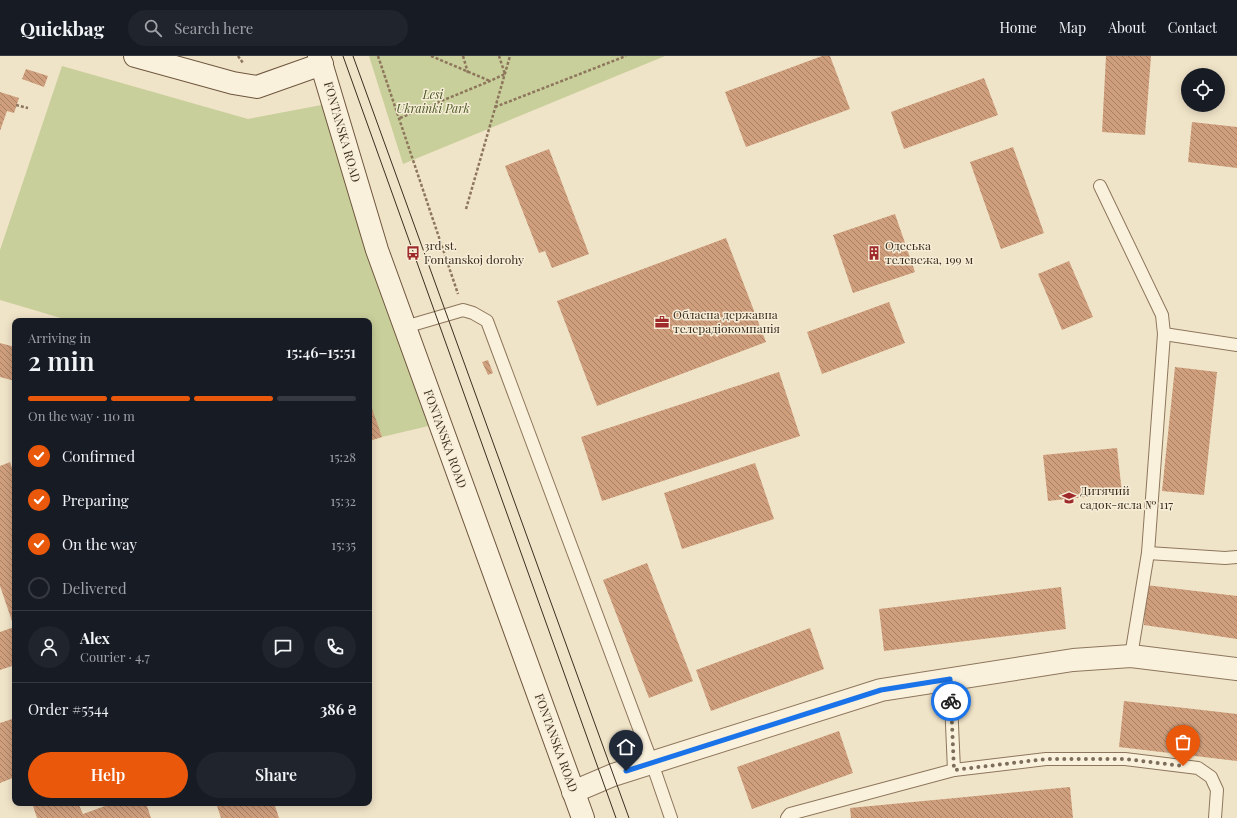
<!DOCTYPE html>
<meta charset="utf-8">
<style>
body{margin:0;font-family:"Playfair Display",serif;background:#20242c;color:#f1f3f6;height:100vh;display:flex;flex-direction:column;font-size:15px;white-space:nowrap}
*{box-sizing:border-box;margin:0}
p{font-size:13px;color:#9ea1a6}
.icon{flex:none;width:22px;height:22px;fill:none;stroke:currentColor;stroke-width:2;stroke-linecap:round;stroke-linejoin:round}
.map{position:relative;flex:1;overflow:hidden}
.drawer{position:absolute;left:12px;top:262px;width:360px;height:488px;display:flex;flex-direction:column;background:#171b24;border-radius:8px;box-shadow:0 2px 10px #0003}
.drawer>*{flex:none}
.controls{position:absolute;left:1181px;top:12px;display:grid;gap:8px}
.controls a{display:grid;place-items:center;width:44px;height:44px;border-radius:50%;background:#171b24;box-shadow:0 2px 10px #0003;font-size:20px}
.pin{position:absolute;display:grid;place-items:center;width:34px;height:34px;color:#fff;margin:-41px -17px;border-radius:50% 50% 50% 0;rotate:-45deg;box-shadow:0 0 4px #0007}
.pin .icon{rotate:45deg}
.courier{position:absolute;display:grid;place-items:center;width:40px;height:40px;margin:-20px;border:3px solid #1a73e8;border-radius:50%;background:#fff;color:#222;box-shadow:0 1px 5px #0007}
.headline em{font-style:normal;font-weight:600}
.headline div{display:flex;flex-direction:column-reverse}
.headline{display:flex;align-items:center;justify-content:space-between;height:68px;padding:0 16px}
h1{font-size:26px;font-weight:600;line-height:30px}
.bar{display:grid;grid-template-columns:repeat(4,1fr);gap:6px 4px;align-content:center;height:48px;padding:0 16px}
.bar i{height:5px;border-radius:3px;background:#363941}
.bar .selected{background:#ea580c}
.bar p{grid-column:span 4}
.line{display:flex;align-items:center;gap:10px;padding:0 16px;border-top:1px solid #363941}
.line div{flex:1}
.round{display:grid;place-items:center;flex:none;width:42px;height:42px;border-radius:21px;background:#20242c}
ol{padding:0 16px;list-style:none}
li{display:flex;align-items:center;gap:12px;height:44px}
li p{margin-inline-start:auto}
li .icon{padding:4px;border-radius:50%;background:#ea580c;color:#fff;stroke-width:4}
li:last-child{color:#9ea1a6}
li i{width:22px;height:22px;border:2px solid #363941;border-radius:50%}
.button{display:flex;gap:8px;margin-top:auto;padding:8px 16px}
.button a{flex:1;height:46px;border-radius:24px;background:#ea580c;color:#fff;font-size:16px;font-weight:600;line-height:46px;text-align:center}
.button a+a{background:#20242c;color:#f1f3f6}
header{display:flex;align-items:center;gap:24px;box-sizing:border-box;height:56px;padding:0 20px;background:#171b24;border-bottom:1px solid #363941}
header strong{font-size:19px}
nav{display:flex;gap:22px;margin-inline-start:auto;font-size:14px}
.search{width:280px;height:36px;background:#20242c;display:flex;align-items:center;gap:10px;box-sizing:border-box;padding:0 14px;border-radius:22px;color:#9ea1a6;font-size:15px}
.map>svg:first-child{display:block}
</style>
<header>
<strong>Quickbag</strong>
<div class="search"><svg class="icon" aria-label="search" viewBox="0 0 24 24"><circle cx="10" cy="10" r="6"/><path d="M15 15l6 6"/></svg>Search here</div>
<nav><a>Home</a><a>Map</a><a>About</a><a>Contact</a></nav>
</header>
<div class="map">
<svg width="1237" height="762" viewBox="0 0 1237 762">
<defs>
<pattern id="building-back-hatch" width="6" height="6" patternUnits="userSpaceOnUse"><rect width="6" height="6" fill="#cf9f7d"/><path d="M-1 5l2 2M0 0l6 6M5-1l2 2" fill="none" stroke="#a98266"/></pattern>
</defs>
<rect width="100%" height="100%" fill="#f0e4c8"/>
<g fill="#c9cf9b">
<polygon points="369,0 665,0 403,108"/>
<polygon points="62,10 248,63 327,48 437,368 382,381 369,385 369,265 71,265 0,244 0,194"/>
</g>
<g fill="url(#building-back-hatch)">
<polygon points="822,0 830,0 850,53 746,91 725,36"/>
<polygon points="1106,0 1151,0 1145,79 1102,76"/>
<polygon points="26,13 48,20 44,31 22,23"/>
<polygon points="984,22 998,59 904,93 891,56"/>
<polygon points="0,36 19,42 14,57 7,55 0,75"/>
<polygon points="1192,66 1237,71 1237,112 1188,106"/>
<polygon points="1013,91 1044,177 1001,193 970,106"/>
<polygon points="549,93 589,198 552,212 545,195 539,197 505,110"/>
<polygon points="895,158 915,216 853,237 833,179"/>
<polygon points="726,182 766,286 597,350 557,245"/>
<polygon points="1069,205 1093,261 1062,274 1038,218"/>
<polygon points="889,246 905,287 822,318 807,276"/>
<polygon points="0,287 15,291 15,325 0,321"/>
<polygon points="488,304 493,317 488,319 482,306"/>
<polygon points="1175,311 1217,316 1204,439 1162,435"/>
<polygon points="779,316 800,380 602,445 581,381"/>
<polygon points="369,344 382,381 369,385"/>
<polygon points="1117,392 1122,437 1048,445 1043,399"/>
<polygon points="10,406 15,420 15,433 12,434 15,444 15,609 0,614 0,576 14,571 0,530 0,410"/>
<polygon points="755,407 774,463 682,493 664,437"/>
<polygon points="647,507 693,625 649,642 603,524"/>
<polygon points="1146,529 1237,540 1237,583 1144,569"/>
<polygon points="1061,531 1066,573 884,595 879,553"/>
<polygon points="810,572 824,613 711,655 696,614"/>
<polygon points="1124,645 1237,658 1237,705 1119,691"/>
<polygon points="15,662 15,721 0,727 0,667"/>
<polygon points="839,675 853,717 752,753 737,711"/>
<polygon points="1070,731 1073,762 851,762 850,752"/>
<polygon points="32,747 78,747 83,758 105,750 104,747 146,747 151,762 37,762"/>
<polygon points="216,747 274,747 279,762 221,762"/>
</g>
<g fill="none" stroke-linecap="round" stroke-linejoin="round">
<defs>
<g id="lane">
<polyline points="1100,130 1162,259 1164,278 1148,497 1131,600"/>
<polyline points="405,271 463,254 473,257 487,265 652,707 671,762"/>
<polyline points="1164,278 1237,289"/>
<polyline points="1148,497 1225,502 1237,501"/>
<polyline points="950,623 954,714"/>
<polyline points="787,762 790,758 954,714 1046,703 1125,703 1198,712 1211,721 1217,734 1215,762"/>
</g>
<polyline id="street" points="573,736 613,719 881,634 1073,604 1131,600 1237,613"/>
<g id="secondary">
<polyline points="135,0 233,27 257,31 322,8"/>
<polyline points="319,0 377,194 583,762"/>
</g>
</defs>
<use href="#lane" stroke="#8d765c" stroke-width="14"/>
<use href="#street" stroke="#8d765c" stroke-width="24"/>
<use href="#secondary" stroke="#6f573f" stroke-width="24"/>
<g stroke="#8d765c" stroke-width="2.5" stroke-dasharray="3 2" stroke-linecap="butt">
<polyline points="238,0 243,7"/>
<polyline points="378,0 458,238"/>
<polyline points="431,0 490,25"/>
<polyline points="463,0 468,17"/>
<polyline points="16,49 28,52"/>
<polyline points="495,51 626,0"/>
<polyline points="400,62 490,25 505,18 499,0"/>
<polyline points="466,153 510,0"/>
</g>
<use href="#lane" stroke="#faf1dc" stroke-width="12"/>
<use href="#street" stroke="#faf1dc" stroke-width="22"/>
<use href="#secondary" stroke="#faf1dc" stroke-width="22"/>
<g stroke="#3d2e20" stroke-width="1">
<polyline points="343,0 616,762"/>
<polyline points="353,0 629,762"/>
</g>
</g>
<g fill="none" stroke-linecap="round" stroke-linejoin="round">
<polyline stroke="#7c6e5b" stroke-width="4" stroke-dasharray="0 7.2" points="951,645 954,714 1046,703 1125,703 1183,710"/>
<polyline stroke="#1a73e8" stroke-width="5" points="626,715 881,634 950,623 951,645"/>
</g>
<defs>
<symbol id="bus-bare" viewBox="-9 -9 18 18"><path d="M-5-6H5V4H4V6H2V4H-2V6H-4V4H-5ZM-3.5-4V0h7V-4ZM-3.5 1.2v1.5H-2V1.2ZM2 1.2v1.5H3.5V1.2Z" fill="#9e2a2b" stroke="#f7eed8" stroke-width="2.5" paint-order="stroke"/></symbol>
<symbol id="building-bare" viewBox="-9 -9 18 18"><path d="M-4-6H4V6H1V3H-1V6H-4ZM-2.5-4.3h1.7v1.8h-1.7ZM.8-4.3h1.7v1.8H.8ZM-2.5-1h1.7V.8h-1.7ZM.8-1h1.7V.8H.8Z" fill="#9e2a2b" stroke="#f7eed8" stroke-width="2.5" paint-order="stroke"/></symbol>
<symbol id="office-bare" viewBox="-9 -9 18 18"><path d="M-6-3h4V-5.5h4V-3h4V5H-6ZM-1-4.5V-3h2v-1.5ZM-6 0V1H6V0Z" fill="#9e2a2b" stroke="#f7eed8" stroke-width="2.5" paint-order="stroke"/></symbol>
<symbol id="school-bare" viewBox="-9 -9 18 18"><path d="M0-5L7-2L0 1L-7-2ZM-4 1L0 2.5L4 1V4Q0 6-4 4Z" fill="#9e2a2b" stroke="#f7eed8" stroke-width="2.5" paint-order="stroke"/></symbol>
</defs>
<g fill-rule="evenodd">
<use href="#bus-bare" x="403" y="187" width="20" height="20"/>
<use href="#building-bare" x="864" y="187" width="20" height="20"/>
<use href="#office-bare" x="652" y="256" width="20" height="20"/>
<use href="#school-bare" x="1059" y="432" width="20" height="20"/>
</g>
<g text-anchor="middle" stroke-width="3" stroke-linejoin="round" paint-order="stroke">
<g font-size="12" font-style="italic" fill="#4d5a26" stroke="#f7eed8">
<text x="433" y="43">Lesi<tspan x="433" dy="14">Ukrainki Park</tspan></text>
</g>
<g font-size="12" fill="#3d2e20" stroke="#f7eed8">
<text transform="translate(342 76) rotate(74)" y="4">FONTANSKA ROAD</text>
<text transform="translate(445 383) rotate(70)" y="4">FONTANSKA ROAD</text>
<text transform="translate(556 687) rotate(70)" y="4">FONTANSKA ROAD</text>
</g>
<g font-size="12" fill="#3d2e20" stroke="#f7eed8" text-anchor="start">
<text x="424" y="194">3rd st.<tspan x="424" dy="14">Fontanskoj dorohy</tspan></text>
<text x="885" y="194">Одеська<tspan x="885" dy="14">телевежа, 199 м</tspan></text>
<text x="673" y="263">Обласна державна<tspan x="673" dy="14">телерадіокомпанія</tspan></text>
<text x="1080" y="439">Дитячий<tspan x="1080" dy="14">садок-ясла № 117</tspan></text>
</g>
</g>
</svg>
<div class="controls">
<a><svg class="icon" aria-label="locate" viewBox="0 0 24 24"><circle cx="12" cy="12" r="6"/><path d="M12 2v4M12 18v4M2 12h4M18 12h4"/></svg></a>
</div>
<div class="pin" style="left:1183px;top:710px;background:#ea580c"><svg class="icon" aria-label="bag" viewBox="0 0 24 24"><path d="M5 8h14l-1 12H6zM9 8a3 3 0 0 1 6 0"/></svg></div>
<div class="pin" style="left:626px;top:715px;background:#1f2937"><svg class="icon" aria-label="home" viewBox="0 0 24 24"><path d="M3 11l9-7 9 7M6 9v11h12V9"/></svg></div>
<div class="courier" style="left:951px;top:645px"><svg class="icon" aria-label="bike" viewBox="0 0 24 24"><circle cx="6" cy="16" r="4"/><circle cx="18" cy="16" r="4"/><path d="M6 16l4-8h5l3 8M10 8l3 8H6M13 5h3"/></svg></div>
<section class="drawer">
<div class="headline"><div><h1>2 min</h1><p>Arriving in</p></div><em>15:46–15:51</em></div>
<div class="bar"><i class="selected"></i><i class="selected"></i><i class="selected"></i><i></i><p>On the way · 110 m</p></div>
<ol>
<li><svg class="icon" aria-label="check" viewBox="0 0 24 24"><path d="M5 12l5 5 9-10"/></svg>Confirmed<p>15:28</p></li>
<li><svg class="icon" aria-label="check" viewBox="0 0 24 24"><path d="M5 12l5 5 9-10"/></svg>Preparing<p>15:32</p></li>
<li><svg class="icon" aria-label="check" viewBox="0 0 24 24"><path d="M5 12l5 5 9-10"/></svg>On the way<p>15:35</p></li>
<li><i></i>Delivered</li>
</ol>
<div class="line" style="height:72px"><a class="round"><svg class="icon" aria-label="person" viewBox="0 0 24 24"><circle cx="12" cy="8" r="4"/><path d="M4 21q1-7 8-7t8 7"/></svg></a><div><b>Alex</b><p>Courier · 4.7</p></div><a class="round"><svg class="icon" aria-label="chat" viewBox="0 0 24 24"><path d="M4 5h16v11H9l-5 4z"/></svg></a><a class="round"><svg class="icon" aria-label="phone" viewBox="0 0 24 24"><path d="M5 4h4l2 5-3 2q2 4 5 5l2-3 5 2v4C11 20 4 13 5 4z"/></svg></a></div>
<div class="line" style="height:52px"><div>Order #5544</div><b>386 ₴</b></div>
<div class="button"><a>Help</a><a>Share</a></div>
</section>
</div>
